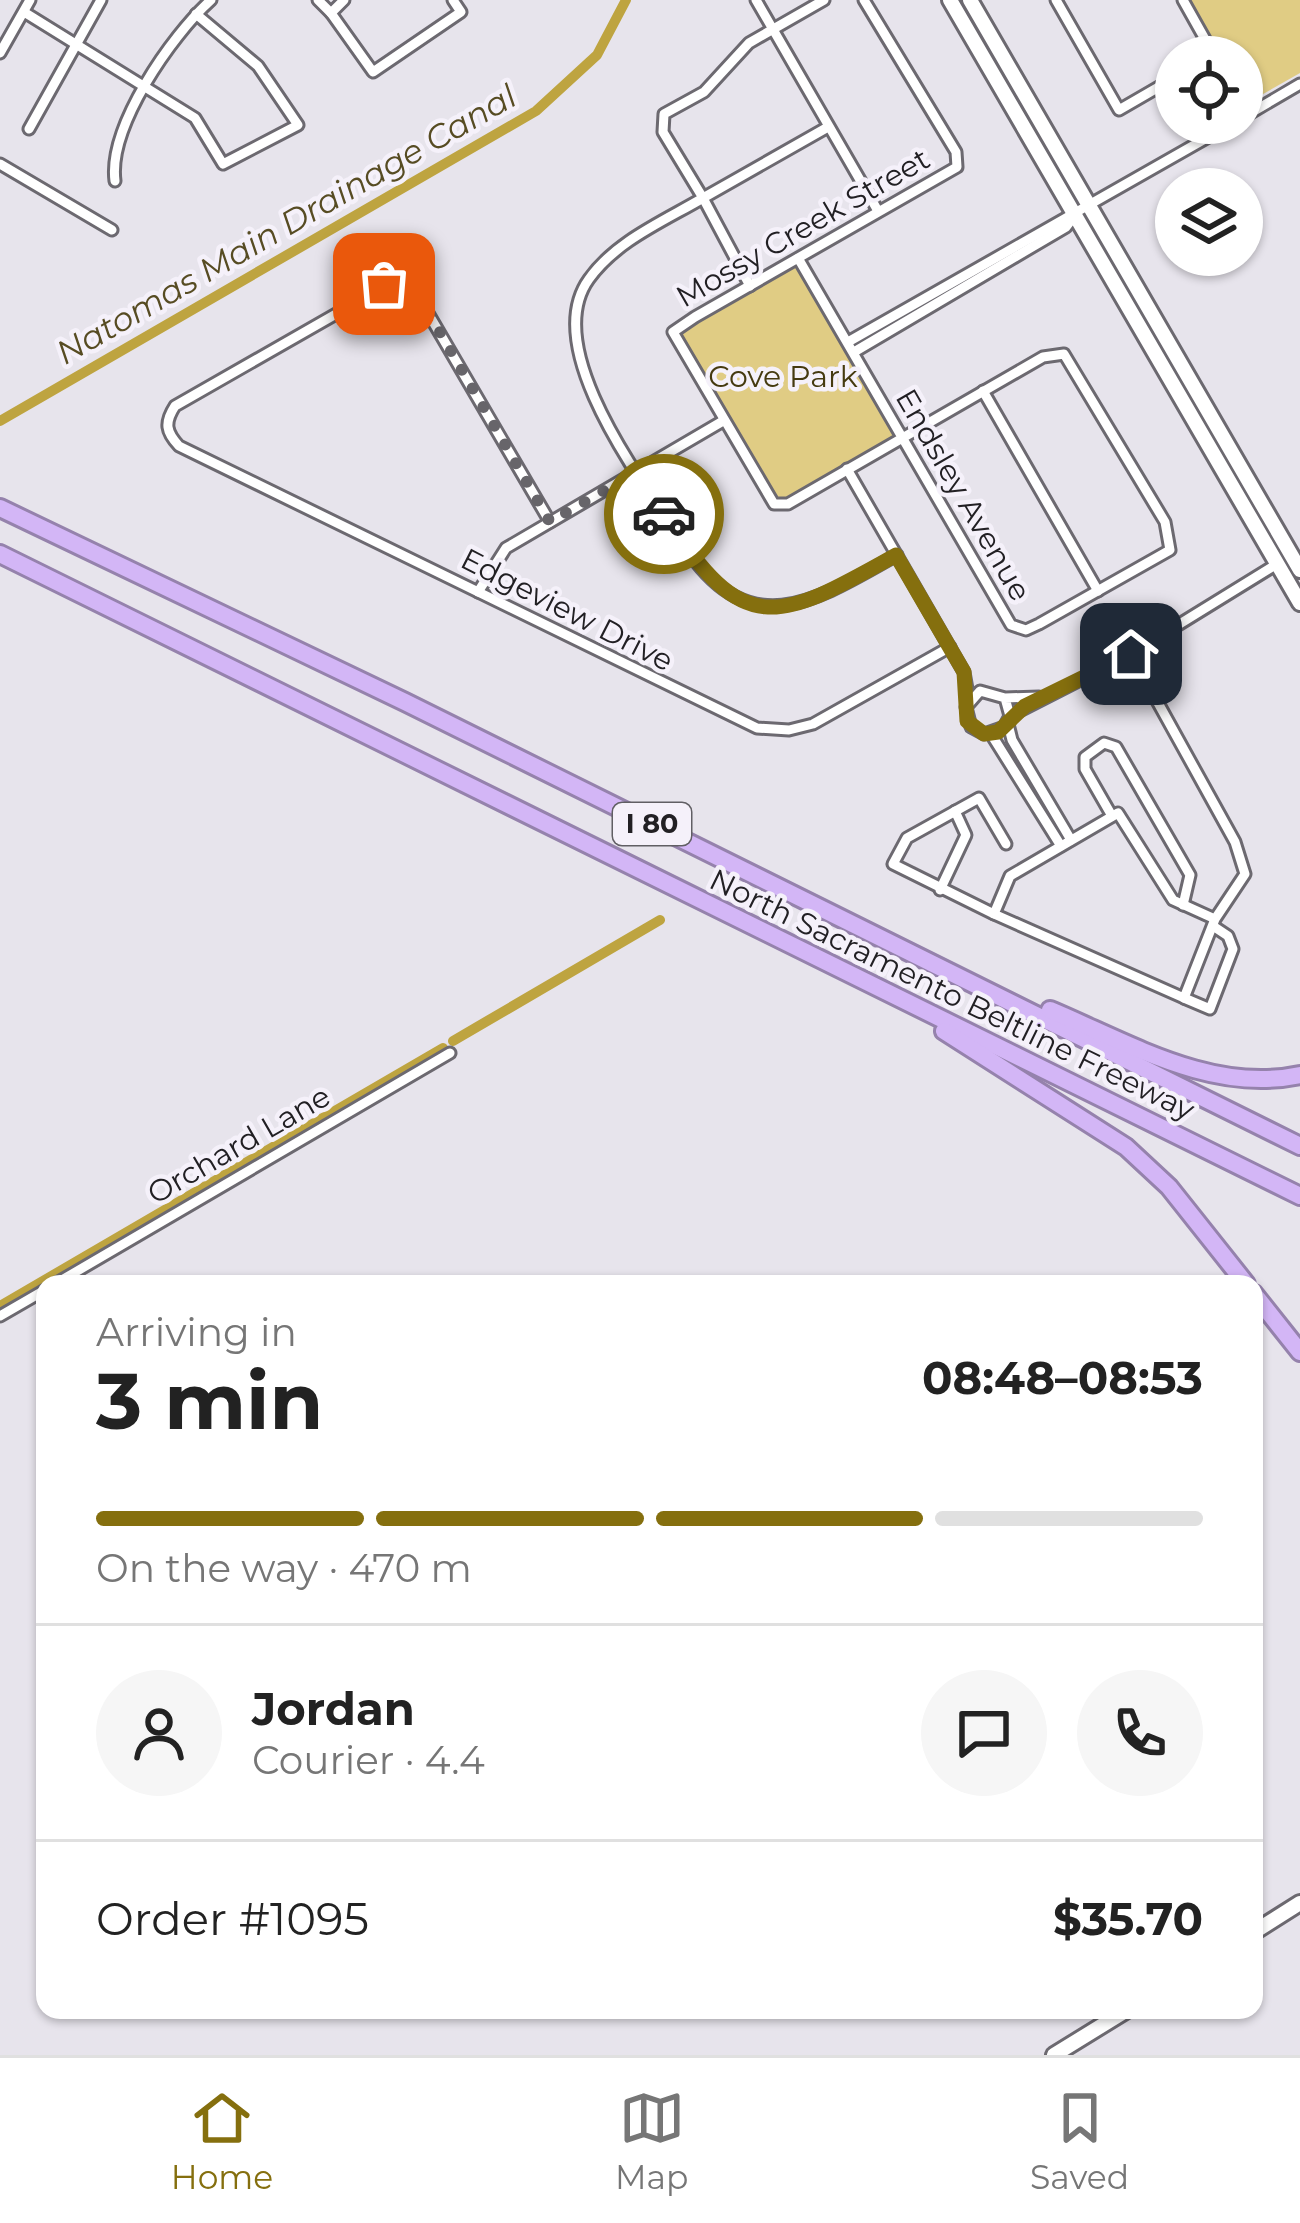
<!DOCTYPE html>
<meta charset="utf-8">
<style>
body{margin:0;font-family:Montserrat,sans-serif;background:#f6f6f6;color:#222;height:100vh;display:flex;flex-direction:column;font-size:45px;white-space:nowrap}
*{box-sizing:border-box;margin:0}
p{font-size:39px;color:#767676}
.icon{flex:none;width:66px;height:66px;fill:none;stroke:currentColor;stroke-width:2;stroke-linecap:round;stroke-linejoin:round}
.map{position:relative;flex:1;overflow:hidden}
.details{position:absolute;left:36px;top:1275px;width:1227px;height:744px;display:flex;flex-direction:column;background:#fff;border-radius:24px;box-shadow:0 3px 9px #0004}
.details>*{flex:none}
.fabs{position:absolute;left:1155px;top:36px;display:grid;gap:24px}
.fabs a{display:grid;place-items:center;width:108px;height:108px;border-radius:50%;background:#fff;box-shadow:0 3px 9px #0004;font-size:60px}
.pin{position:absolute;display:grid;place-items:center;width:102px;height:102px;color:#fff;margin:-51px;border-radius:24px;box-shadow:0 6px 18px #0006}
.courier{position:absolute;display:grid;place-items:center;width:120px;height:120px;margin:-60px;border:9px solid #856f0e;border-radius:50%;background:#fff;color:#222;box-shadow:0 3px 15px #0007}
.summary em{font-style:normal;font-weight:700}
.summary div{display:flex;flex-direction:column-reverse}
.summary{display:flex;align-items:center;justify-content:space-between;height:204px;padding:0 60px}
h1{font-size:78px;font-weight:700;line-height:90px}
.bar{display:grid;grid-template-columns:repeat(4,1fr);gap:18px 12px;align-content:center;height:144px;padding:0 60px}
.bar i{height:15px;border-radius:9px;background:#e0e0e0}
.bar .current{background:#856f0e}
.bar p{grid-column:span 4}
.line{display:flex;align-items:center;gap:30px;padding:0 60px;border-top:3px solid #e0e0e0}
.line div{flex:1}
.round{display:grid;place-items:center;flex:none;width:126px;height:126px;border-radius:63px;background:#f6f6f6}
.menu{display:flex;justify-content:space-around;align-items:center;height:168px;border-top:3px solid #e0e0e0;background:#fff;font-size:33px;color:#767676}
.menu a{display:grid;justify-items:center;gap:6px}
.menu .current{color:#856f0e}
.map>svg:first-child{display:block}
</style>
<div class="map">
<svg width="1300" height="2055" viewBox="0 0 1300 2055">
<rect width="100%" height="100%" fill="#e7e4ec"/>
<g fill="#e0cc84">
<polygon points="1190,0 1300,0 1300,73 1249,102 1242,90 1242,57 1223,57"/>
<polygon points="798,258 901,437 774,504 673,332"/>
</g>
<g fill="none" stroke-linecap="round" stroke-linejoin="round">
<g stroke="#bea440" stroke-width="10">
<polyline points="0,421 536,111 597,55 626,0"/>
<polyline points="453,1041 660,920"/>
<polyline points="0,1306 443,1048"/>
</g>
<defs>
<g id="street">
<polyline points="318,0 331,13"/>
<polyline points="344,0 331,13 373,72 461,12 453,0"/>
<polyline points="756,0 878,211"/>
<path d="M824,0L749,43L704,92L664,114L663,132L703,198C664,221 616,241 589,279C537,351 650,491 690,554C754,644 820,598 897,555"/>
<polyline points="1056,0 1119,110 1176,77"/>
<polyline points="1183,0 1215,57"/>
<polyline points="24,12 195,118 223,164 298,125 258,66 196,14"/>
<polyline points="0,53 30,0"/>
<polyline points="1242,118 1300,84"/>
<polyline points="29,129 101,0"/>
<polyline points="0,164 112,230"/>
<path d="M115,181C108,127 171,36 211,0"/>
<path d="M798,258C869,381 940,503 1011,625L1026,630L1039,624L1170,550L1165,522L1064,354L1043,357L788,504H774L673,332L695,317L957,167L956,152L864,0"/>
<polyline points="750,286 703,198 828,127"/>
<polyline points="848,342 1233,123"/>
<polyline points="854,352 1066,227 1075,215"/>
<polyline points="983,391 1098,591"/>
<polyline points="847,469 964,672 969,700"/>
<path d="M550,522L411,284L399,278L175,406C164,423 166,432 179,446L757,728L789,730L813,724L950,647"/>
<polyline points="478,592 506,548 723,421"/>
<polyline points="1131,654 1235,842 1245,874 1215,919 1184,998 994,914 1010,876 1118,813 1173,900 1215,919"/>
<polyline points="1005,698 1010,716 1004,727 984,734 971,727 966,707 980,691 1005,698 1039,697"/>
<polyline points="1010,716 1131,654 1277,564"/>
<polyline points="1008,724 1012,740 1071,840"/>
<polyline points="991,734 1061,846"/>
<polyline points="1112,816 1085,769 1085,757 1104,743 1116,747 1190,875 1183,905"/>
<polyline points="940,890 966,835 955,811"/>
<polyline points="994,914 893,864 907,838 979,798 1006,844"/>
<polyline points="1184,998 1210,1009 1233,949 1228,936 1213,926"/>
<polyline points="55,1284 450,1053"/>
<polyline points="0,1316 45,1290"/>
</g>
<g id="secondary">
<polyline points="950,0 1300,603"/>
<polyline points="970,0 1300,570"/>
<polyline points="1254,1932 1300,1903"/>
<polyline points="1054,2055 1127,2010"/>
</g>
<g id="highway">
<polyline points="0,508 405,702 1300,1146"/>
<polyline points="0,554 1300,1196"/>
<path d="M1050,1010C1129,1043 1212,1094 1300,1075"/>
<polyline points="944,1031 1126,1147 1169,1187 1246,1284"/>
<polyline points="1254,1294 1300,1352"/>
</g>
</defs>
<use href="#street" stroke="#6c6970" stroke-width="15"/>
<use href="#secondary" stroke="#6c6970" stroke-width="20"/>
<use href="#highway" stroke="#9582ac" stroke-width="22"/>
<use href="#street" stroke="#fff" stroke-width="9"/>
<use href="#secondary" stroke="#fff" stroke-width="14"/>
<use href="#highway" stroke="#d3b6f6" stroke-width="16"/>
</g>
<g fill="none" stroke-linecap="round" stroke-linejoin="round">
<polyline stroke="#67656a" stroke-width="12" stroke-dasharray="0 21.6" points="384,284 400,278 412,284 550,522 638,471 664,514"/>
<path stroke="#856f0e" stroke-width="15" d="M664,514C744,640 777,622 896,555L964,672L967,721L984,734L998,732L1025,706L1131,654"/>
</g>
<g text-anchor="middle" stroke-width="9" stroke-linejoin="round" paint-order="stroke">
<rect fill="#f5f1fa" stroke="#615f64" stroke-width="3" x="613" y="803" width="78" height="42" rx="9"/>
<g font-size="27" font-weight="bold" fill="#222024">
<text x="652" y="833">I 80</text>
</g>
<g font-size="30" fill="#222024" stroke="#f5f1fa">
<text transform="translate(803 228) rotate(-30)" y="10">Mossy Creek Street</text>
<text transform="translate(963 495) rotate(60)" y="10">Endsley Avenue</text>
<text transform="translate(567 610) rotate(27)" y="10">Edgeview Drive</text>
<text transform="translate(952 995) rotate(26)" y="10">North Sacramento Beltline Freeway</text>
<text transform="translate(239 1145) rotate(-30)" y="10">Orchard Lane</text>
</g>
<g font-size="30" fill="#453a10" stroke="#f5f1fa">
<text x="783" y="387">Cove Park</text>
</g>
<g font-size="33" font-style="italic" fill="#574c23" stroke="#f5f1fa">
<text transform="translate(286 224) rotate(-30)" y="12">Natomas Main Drainage Canal</text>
</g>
</g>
</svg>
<div class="fabs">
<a><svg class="icon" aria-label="locate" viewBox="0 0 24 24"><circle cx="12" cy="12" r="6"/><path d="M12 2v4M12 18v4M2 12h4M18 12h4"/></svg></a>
<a><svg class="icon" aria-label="layers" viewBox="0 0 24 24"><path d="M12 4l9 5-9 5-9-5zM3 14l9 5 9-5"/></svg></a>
</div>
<div class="pin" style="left:384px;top:284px;background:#ea580c"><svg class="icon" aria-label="bag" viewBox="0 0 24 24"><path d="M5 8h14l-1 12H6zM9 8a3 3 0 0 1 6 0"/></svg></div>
<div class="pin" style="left:1131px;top:654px;background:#1f2937"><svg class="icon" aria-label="home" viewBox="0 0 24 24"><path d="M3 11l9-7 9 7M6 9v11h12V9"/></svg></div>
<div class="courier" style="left:664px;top:514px"><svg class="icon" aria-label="car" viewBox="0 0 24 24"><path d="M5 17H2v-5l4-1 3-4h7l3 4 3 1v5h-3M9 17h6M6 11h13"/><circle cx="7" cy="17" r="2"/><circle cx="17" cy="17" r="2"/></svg></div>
<section class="details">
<div class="summary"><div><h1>3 min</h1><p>Arriving in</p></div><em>08:48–08:53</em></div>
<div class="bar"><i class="current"></i><i class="current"></i><i class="current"></i><i></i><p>On the way · 470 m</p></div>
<div class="line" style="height:216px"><a class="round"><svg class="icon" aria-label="person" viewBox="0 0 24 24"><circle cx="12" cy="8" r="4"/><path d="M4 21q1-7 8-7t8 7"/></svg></a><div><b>Jordan</b><p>Courier · 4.4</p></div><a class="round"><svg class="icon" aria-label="chat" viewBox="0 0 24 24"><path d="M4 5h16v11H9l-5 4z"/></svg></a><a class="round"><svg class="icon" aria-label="phone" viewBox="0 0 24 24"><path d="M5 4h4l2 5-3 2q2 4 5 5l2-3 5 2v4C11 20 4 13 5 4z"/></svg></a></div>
<div class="line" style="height:156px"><div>Order #1095</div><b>$35.70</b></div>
</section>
</div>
<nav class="menu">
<a class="current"><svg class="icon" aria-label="home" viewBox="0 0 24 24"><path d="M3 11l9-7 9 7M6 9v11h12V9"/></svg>Home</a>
<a><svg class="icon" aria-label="map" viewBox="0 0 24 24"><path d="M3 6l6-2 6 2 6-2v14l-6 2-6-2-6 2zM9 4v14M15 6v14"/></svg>Map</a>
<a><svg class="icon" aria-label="saved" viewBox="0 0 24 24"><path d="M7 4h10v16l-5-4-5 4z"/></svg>Saved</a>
</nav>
